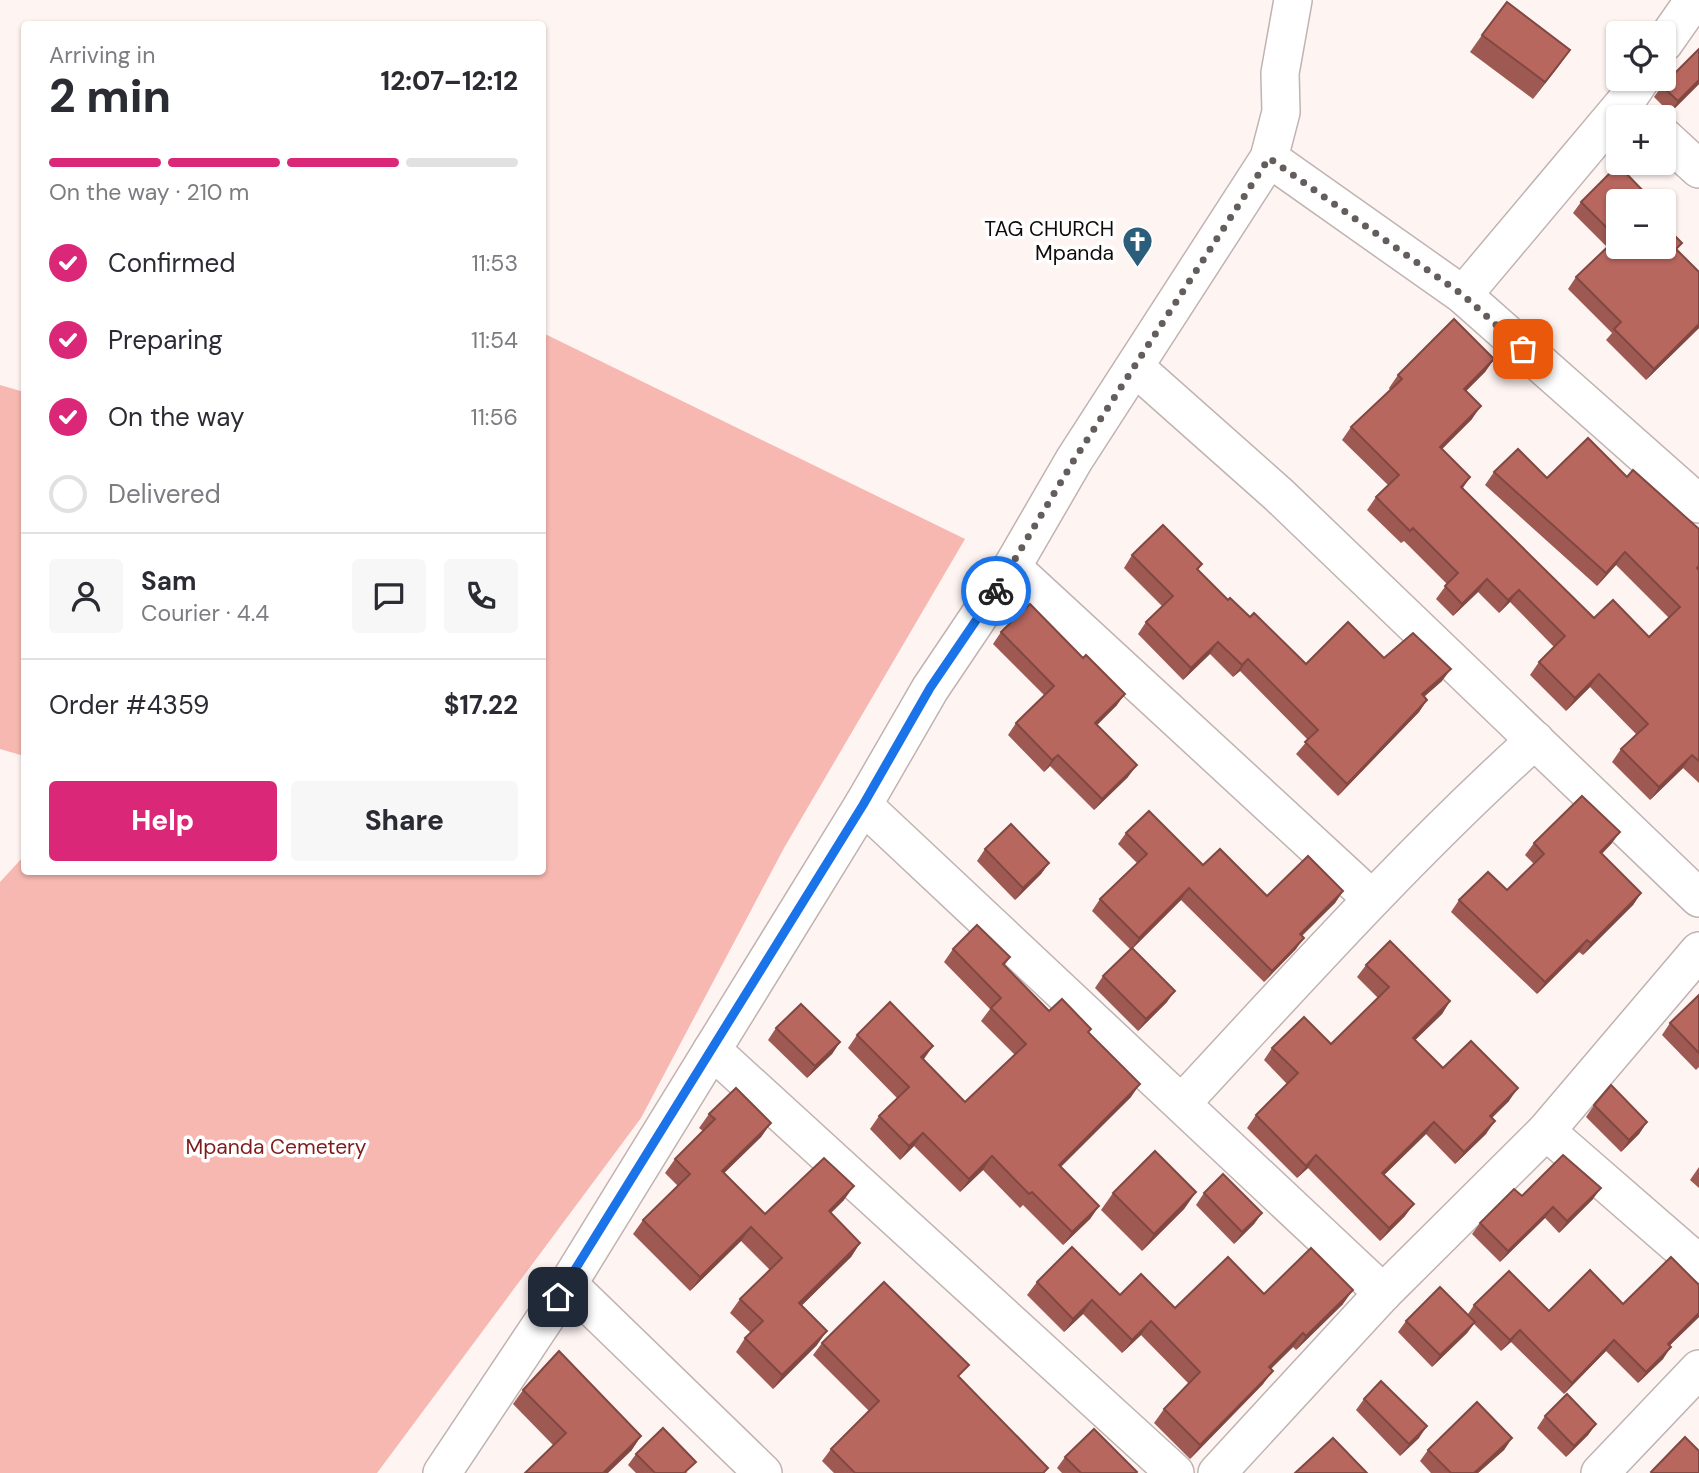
<!DOCTYPE html>
<meta charset="utf-8">
<style>
body{margin:0;font-family:"DM Sans",sans-serif;background:#f7f7f7;color:#2b2b33;height:100vh;display:flex;flex-direction:column;font-size:26px;white-space:nowrap}
*{box-sizing:border-box;margin:0}
p{font-size:23px;color:#7c7c81}
.icon{flex:none;width:38px;height:38px;fill:none;stroke:currentColor;stroke-width:2;stroke-linecap:round;stroke-linejoin:round}
.map{position:relative;flex:1;overflow:hidden}
.drawer{position:absolute;left:21px;top:21px;width:525px;height:854px;display:flex;flex-direction:column;background:#fff;border-radius:7px;box-shadow:0 2px 5px #0004}
.drawer>*{flex:none}
.buttons{position:absolute;left:1606px;top:21px;display:grid;gap:14px}
.buttons a{display:grid;place-items:center;width:70px;height:70px;border-radius:7px;background:#fff;box-shadow:0 2px 5px #0004;font-size:35px}
.pin{position:absolute;display:grid;place-items:center;width:60px;height:60px;color:#fff;margin:-30px;border-radius:14px;box-shadow:0 4px 10px #0006}
.courier{position:absolute;display:grid;place-items:center;width:70px;height:70px;margin:-35px;border:5px solid #1a73e8;border-radius:50%;background:#fff;color:#222;box-shadow:0 2px 9px #0007}
.summary em{font-style:normal;font-weight:800}
.summary div{display:flex;flex-direction:column-reverse}
.summary{display:flex;align-items:center;justify-content:space-between;height:119px;padding:0 28px}
h1{font-size:46px;font-weight:800;line-height:52px}
.bar{display:grid;grid-template-columns:repeat(4,1fr);gap:10px 7px;align-content:center;height:84px;padding:0 28px}
.bar i{height:9px;border-radius:5px;background:#e1e1e2}
.bar .active{background:#db2777}
.bar p{grid-column:span 4}
.line{display:flex;align-items:center;gap:18px;padding:0 28px;border-top:2px solid #e1e1e2}
.line div{flex:1}
.round{display:grid;place-items:center;flex:none;width:74px;height:74px;border-radius:7px;background:#f7f7f7}
ol{padding:0 28px;list-style:none}
li{display:flex;align-items:center;gap:21px;height:77px}
li p{margin-inline-start:auto}
li .icon{padding:7px;border-radius:50%;background:#db2777;color:#fff;stroke-width:4}
li:last-child{color:#7c7c81}
li i{width:38px;height:38px;border:4px solid #e1e1e2;border-radius:50%}
.primary-button{display:flex;gap:14px;margin-top:auto;padding:14px 28px}
.primary-button a{flex:1;height:80px;border-radius:7px;background:#db2777;color:#fff;font-size:28px;font-weight:800;line-height:80px;text-align:center}
.primary-button a+a{background:#f7f7f7;color:#2b2b33}
.map>svg:first-child{display:block}
</style>
<div class="map">
<svg width="1699" height="1473" viewBox="0 0 1699 1473">
<rect width="100%" height="100%" fill="#fef4f2"/>
<g fill="#f7b8b1">
<polygon points="543,333 965,539 784,848 641,1118 377,1473 0,1473 0,882 24,856 24,872 542,872"/>
<polygon points="0,385 24,392 24,756 0,749"/>
</g>
<g fill="none" stroke-linecap="round" stroke-linejoin="round">
<defs>
<g id="minor">
<polyline points="1664,43 1694,0"/>
<polyline points="1664,137 1699,169"/>
<polyline points="1269,158 1463,295 1699,504"/>
<polyline points="1463,295 1626,101 1641,79"/>
<polyline points="1136,368 1279,495 1699,898"/>
<polyline points="1012,567 1371,898"/>
<polyline points="863,805 1383,1293"/>
<polyline points="712,1050 1175,1473"/>
<path d="M1182,1103C1297,979 1410,853 1535,740"/>
<polyline points="1546,1131 1699,1264"/>
<polyline points="568,1284 763,1473"/>
<polyline points="442,1473 568,1284 863,805 930,689 1012,567 1074,460 1269,158 1281,112 1280,73 1293,0"/>
<polyline points="1217,1473 1383,1293 1546,1131 1699,951"/>
<polyline points="1600,1473 1699,1369"/>
</g>
</defs>
<use href="#minor" stroke="#c0b3b2" stroke-width="40"/>
<use href="#minor" stroke="#fff" stroke-width="37"/>
</g>
<g fill="#9e5952">
<polygon points="1482,35 1570,50 1533,99 1470,52"/>
<polygon points="1699,49 1699,84 1670,113 1654,97 1662,86"/>
<polygon points="1619,201 1677,250 1699,272 1699,328 1646,380 1606,340 1612,333 1568,289 1576,277 1607,247 1573,213 1581,202"/>
<polygon points="1494,359 1485,372 1466,391 1472,419 1442,449 1470,477 1463,488 1594,618 1649,637 1669,618 1616,565 1597,586 1485,485 1494,472 1547,478 1627,477 1699,529 1699,783 1683,768 1650,800 1612,762 1621,749 1636,734 1590,687 1566,711 1530,675 1539,662 1554,647 1510,602 1499,613 1478,592 1453,616 1436,599 1447,584 1404,541 1401,543 1367,510 1376,497 1388,485 1342,440 1351,427 1390,390 1389,388 1398,375"/>
<polygon points="1132,555 1202,564 1198,570 1228,600 1306,664 1384,658 1442,681 1424,697 1427,700 1419,712 1338,796 1296,754 1308,740 1240,671 1233,677 1210,654 1183,680 1138,634 1146,622 1162,606 1124,568"/>
<polygon points="1001,632 1117,705 1097,725 1128,777 1094,810 1050,766 1044,772 1008,735 1016,723 1044,695 993,644"/>
<polygon points="1126,833 1203,865 1267,896 1343,891 1335,903 1302,936 1296,949 1264,982 1181,900 1131,950 1092,911 1100,899 1137,863 1118,844"/>
<polygon points="1534,843 1612,843 1602,854 1641,893 1633,905 1583,955 1579,952 1537,994 1451,912 1459,900 1507,890 1534,864 1525,855"/>
<polygon points="985,849 1049,863 1041,874 1015,900 977,861"/>
<polygon points="953,949 1010,957 1004,966 1049,1011 1089,1032 1131,1097 1061,1167 1099,1206 1090,1219 1063,1245 1023,1205 1020,1208 983,1170 960,1192 914,1146 900,1160 870,1129 879,1116 897,1098 848,1048 857,1035 923,1060 965,1102 1015,1055 981,1021 990,1009 944,962"/>
<polygon points="1366,965 1450,1001 1442,1014 1415,1040 1443,1068 1509,1101 1492,1118 1486,1134 1455,1164 1426,1134 1384,1175 1405,1216 1380,1241 1308,1168 1297,1178 1247,1128 1256,1115 1287,1084 1264,1060 1272,1048 1331,1044 1378,998 1357,977"/>
<polygon points="1103,976 1167,1002 1138,1031 1095,988"/>
<polygon points="1699,995 1699,1067 1696,1070 1662,1035 1670,1023"/>
<polygon points="776,1028 840,1042 832,1054 807,1078 768,1040"/>
<polygon points="1594,1105 1647,1122 1639,1134 1621,1152 1586,1117"/>
<polygon points="709,1114 771,1123 761,1137 724,1173 765,1214 844,1200 831,1213 860,1243 851,1257 801,1306 817,1345 773,1389 736,1352 745,1338 751,1333 730,1313 740,1299 770,1270 741,1241 690,1291 633,1234 643,1220 678,1186 665,1173 675,1159 703,1131 699,1128"/>
<polygon points="1699,1167 1699,1188 1690,1180"/>
<polygon points="1196,1192 1184,1209 1142,1251 1101,1210 1113,1193"/>
<polygon points="1204,1193 1262,1213 1254,1224 1234,1244 1196,1205"/>
<polygon points="1522,1196 1593,1199 1559,1233 1545,1218 1500,1262 1472,1234 1480,1223"/>
<polygon points="1037,1282 1120,1295 1175,1308 1264,1294 1343,1304 1296,1350 1293,1347 1271,1369 1263,1384 1190,1459 1154,1423 1164,1409 1189,1384 1141,1335 1122,1353 1083,1314 1064,1332 1027,1295"/>
<polygon points="1699,1285 1699,1317 1669,1346 1663,1359 1638,1383 1606,1351 1564,1394 1511,1342 1501,1351 1474,1324 1467,1333 1432,1367 1398,1332 1406,1321 1468,1314 1474,1305 1549,1311 1623,1304"/>
<polygon points="822,1343 960,1377 1045,1473 834,1473 822,1461 831,1449 869,1411 813,1355"/>
<polygon points="523,1390 641,1436 631,1451 553,1445 513,1404"/>
<polygon points="1364,1399 1419,1438 1400,1456 1356,1410"/>
<polygon points="1545,1416 1596,1424 1588,1435 1566,1457 1537,1428"/>
<polygon points="1512,1438 1504,1450 1478,1473 1431,1473 1420,1461 1428,1450"/>
<polygon points="636,1454 688,1473 636,1473 628,1465"/>
<polygon points="1065,1457 1136,1473 1062,1473 1057,1468"/>
</g>
<g fill="#814842">
<polygon points="1570,50 1558,67 1533,99 1545,82"/>
<polygon points="1699,80 1699,84 1670,113 1678,101"/>
<polygon points="1699,324 1699,328 1646,380 1654,369"/>
<polygon points="1494,359 1485,372 1455,402 1464,389"/>
<polygon points="1481,406 1472,419 1431,460 1440,447"/>
<polygon points="1625,552 1616,565 1597,586 1606,573"/>
<polygon points="1487,579 1478,592 1453,616 1462,604"/>
<polygon points="1519,590 1510,602 1499,613 1508,600"/>
<polygon points="1218,642 1210,654 1183,680 1191,668"/>
<polygon points="1248,659 1240,671 1233,677 1242,665"/>
<polygon points="1451,669 1442,681 1413,706 1422,694"/>
<polygon points="1599,674 1590,687 1566,711 1575,698"/>
<polygon points="1125,694 1117,705 1087,735 1095,723"/>
<polygon points="1427,700 1419,712 1338,796 1347,784"/>
<polygon points="1058,755 1050,766 1044,772 1052,760"/>
<polygon points="1692,755 1683,768 1650,800 1659,787"/>
<polygon points="1137,765 1128,777 1094,810 1102,799"/>
<polygon points="1620,832 1612,843 1592,863 1600,852"/>
<polygon points="1049,863 1041,874 1015,900 1023,888"/>
<polygon points="1189,888 1181,900 1131,950 1139,938"/>
<polygon points="1343,891 1335,903 1292,945 1300,934"/>
<polygon points="1641,893 1633,905 1583,955 1591,943"/>
<polygon points="1304,938 1296,949 1264,982 1272,971"/>
<polygon points="1587,940 1579,952 1537,994 1545,982"/>
<polygon points="1175,991 1167,1002 1138,1031 1146,1019"/>
<polygon points="1450,1001 1442,1014 1404,1051 1413,1038"/>
<polygon points="840,1042 832,1054 807,1078 815,1066"/>
<polygon points="933,1046 924,1059 912,1071 921,1057"/>
<polygon points="1140,1084 1131,1097 1049,1178 1059,1165"/>
<polygon points="1518,1088 1509,1101 1481,1128 1490,1116"/>
<polygon points="1495,1121 1486,1134 1455,1164 1464,1152"/>
<polygon points="1434,1122 1426,1134 1374,1185 1382,1173"/>
<polygon points="1647,1122 1639,1134 1621,1152 1629,1140"/>
<polygon points="771,1123 761,1137 712,1185 722,1171"/>
<polygon points="923,1133 914,1146 900,1160 909,1146"/>
<polygon points="1316,1155 1308,1168 1297,1178 1306,1166"/>
<polygon points="992,1156 983,1170 960,1192 969,1179"/>
<polygon points="854,1186 844,1200 819,1224 829,1211"/>
<polygon points="1601,1188 1593,1199 1559,1233 1567,1221"/>
<polygon points="1196,1192 1184,1209 1142,1251 1154,1234"/>
<polygon points="1414,1204 1405,1216 1380,1241 1389,1228"/>
<polygon points="1099,1206 1090,1219 1063,1245 1072,1232"/>
<polygon points="1553,1207 1545,1218 1500,1262 1508,1251"/>
<polygon points="1262,1213 1254,1224 1234,1244 1242,1232"/>
<polygon points="751,1227 741,1241 690,1291 700,1277"/>
<polygon points="860,1243 851,1257 790,1317 799,1303"/>
<polygon points="1353,1290 1343,1304 1296,1350 1306,1336"/>
<polygon points="1092,1300 1083,1314 1064,1332 1073,1319"/>
<polygon points="1699,1313 1699,1317 1660,1355 1668,1344"/>
<polygon points="1151,1321 1141,1335 1122,1353 1132,1340"/>
<polygon points="1475,1322 1467,1333 1432,1367 1440,1355"/>
<polygon points="1520,1330 1511,1342 1501,1351 1510,1340"/>
<polygon points="827,1331 817,1345 773,1389 782,1375"/>
<polygon points="1303,1333 1293,1347 1259,1380 1269,1367"/>
<polygon points="1614,1340 1606,1351 1564,1394 1572,1383"/>
<polygon points="1671,1347 1663,1359 1638,1383 1646,1372"/>
<polygon points="1273,1371 1263,1384 1190,1459 1200,1445"/>
<polygon points="1596,1424 1588,1435 1566,1457 1574,1446"/>
<polygon points="1427,1426 1419,1438 1400,1456 1409,1444"/>
<polygon points="641,1436 631,1451 608,1473 603,1473"/>
<polygon points="1512,1438 1504,1450 1478,1473 1474,1473"/>
</g>
<g fill="#b8675f" stroke="#814842" stroke-width="2">
<polygon points="1507,2 1570,50 1545,82 1482,35"/>
<polygon points="1699,49 1699,80 1678,101 1662,86"/>
<polygon points="1618,165 1649,197 1644,201 1619,201 1619,247 1664,247 1664,225 1682,243 1676,249 1699,272 1699,324 1654,369 1614,329 1621,322 1576,277 1617,238 1581,202"/>
<polygon points="1454,319 1494,359 1464,389 1481,406 1440,447 1470,477 1461,487 1594,618 1613,600 1649,637 1680,607 1625,552 1606,573 1494,472 1518,449 1547,478 1588,438 1627,477 1633,470 1699,529 1699,566 1697,568 1699,570 1699,761 1692,755 1659,787 1621,749 1648,724 1599,674 1575,698 1539,662 1565,636 1519,590 1508,600 1487,579 1462,604 1445,586 1458,573 1413,528 1410,531 1376,497 1399,475 1351,427 1402,379 1398,375"/>
<polygon points="1163,525 1202,564 1197,569 1228,600 1230,598 1250,617 1254,613 1306,664 1348,622 1384,658 1413,633 1451,669 1422,694 1427,700 1347,784 1305,742 1318,730 1248,659 1242,665 1218,642 1191,668 1146,622 1173,596 1132,555"/>
<polygon points="1030,604 1083,658 1086,655 1125,694 1095,723 1137,765 1102,799 1058,755 1052,760 1016,723 1054,686 1001,632"/>
<polygon points="1582,796 1620,832 1600,852 1641,893 1591,943 1587,940 1545,982 1459,900 1488,872 1507,890 1544,854 1534,843"/>
<polygon points="1149,811 1203,865 1220,849 1267,896 1308,856 1343,891 1300,934 1304,938 1272,971 1189,888 1139,938 1100,899 1147,854 1126,833"/>
<polygon points="1011,824 1049,863 1023,888 985,849"/>
<polygon points="977,925 1010,957 1003,964 1049,1011 1062,999 1091,1029 1088,1032 1140,1084 1059,1165 1099,1206 1072,1232 1032,1192 1029,1194 992,1156 969,1179 923,1133 909,1146 879,1116 909,1087 857,1035 890,1002 933,1046 921,1057 965,1102 1026,1044 991,1008 1001,998 953,949"/>
<polygon points="1390,941 1450,1001 1413,1038 1443,1068 1471,1041 1518,1088 1490,1116 1495,1121 1464,1152 1434,1122 1382,1173 1414,1204 1389,1228 1316,1155 1306,1166 1256,1115 1298,1073 1272,1048 1304,1017 1331,1044 1389,987 1366,965"/>
<polygon points="1132,948 1175,991 1146,1019 1103,976"/>
<polygon points="1699,995 1699,1053 1670,1023"/>
<polygon points="801,1004 840,1042 815,1066 776,1028"/>
<polygon points="1611,1085 1647,1122 1629,1140 1594,1105"/>
<polygon points="736,1088 771,1123 722,1171 765,1214 824,1158 854,1186 829,1211 860,1243 799,1303 827,1331 782,1375 745,1338 763,1321 740,1299 782,1258 751,1227 700,1277 643,1220 690,1174 675,1159 715,1119 709,1114"/>
<polygon points="1155,1151 1196,1192 1154,1234 1113,1193"/>
<polygon points="1563,1155 1601,1188 1567,1221 1553,1207 1508,1251 1480,1223 1514,1189 1522,1196"/>
<polygon points="1223,1174 1262,1213 1242,1232 1204,1193"/>
<polygon points="1072,1247 1120,1295 1141,1274 1175,1308 1228,1257 1264,1294 1311,1248 1353,1290 1306,1336 1303,1333 1269,1367 1273,1371 1200,1445 1164,1409 1200,1372 1151,1321 1132,1340 1092,1300 1073,1319 1037,1282"/>
<polygon points="1671,1257 1699,1285 1699,1313 1668,1344 1671,1347 1646,1372 1614,1340 1572,1383 1520,1330 1510,1340 1474,1305 1509,1271 1549,1311 1590,1270 1623,1304"/>
<polygon points="884,1282 969,1365 958,1376 1048,1468 1043,1473 855,1473 831,1449 879,1401 822,1343"/>
<polygon points="1440,1287 1475,1322 1440,1355 1406,1321"/>
<polygon points="559,1351 641,1436 603,1473 525,1473 566,1433 523,1390"/>
<polygon points="1381,1381 1427,1426 1409,1444 1364,1399"/>
<polygon points="1567,1394 1596,1424 1574,1446 1545,1416"/>
<polygon points="1477,1402 1512,1438 1474,1473 1451,1473 1428,1450"/>
<polygon points="663,1428 696,1462 684,1473 655,1473 636,1454"/>
<polygon points="1094,1429 1137,1472 1136,1473 1081,1473 1065,1457"/>
<polygon points="1685,1437 1699,1451 1699,1473 1652,1473 1651,1472"/>
<polygon points="1333,1438 1367,1473 1295,1473"/>
</g>
<g fill="none" stroke-linecap="round" stroke-linejoin="round">
<polyline stroke="#635d5c" stroke-width="7" stroke-dasharray="0 12.6" points="996,591 1074,460 1269,158 1463,295 1523,349"/>
<polyline stroke="#1a73e8" stroke-width="9" points="558,1297 863,805 930,688 996,591"/>
</g>
<defs>
<symbol id="church-pin" viewBox="-11 -11 22 30"><path d="M0 17L-7.5 6A9.5 9.5 0 1 1 7.5 6Z" fill="#2b5e7b" stroke="#fff"/><path d="M-1.2-6h2.4v3.5h3.3v2.4h-3.3V6h-2.4V-.1h-3.3v-2.4h3.3Z" fill="#fff"/></symbol>
</defs>
<g fill-rule="evenodd">
<use href="#church-pin" x="1120" y="224" width="35" height="47"/>
</g>
<g text-anchor="middle" stroke-width="7" stroke-linejoin="round" paint-order="stroke">
<g font-size="21" fill="#0f0b0b" stroke="#fff" text-anchor="end">
<text x="1114" y="236">TAG CHURCH<tspan x="1114" dy="24">Mpanda</tspan></text>
</g>
<g font-size="21" fill="#801b1b" stroke="#fff">
<text x="276" y="1154">Mpanda Cemetery</text>
</g>
</g>
</svg>
<div class="buttons">
<a><svg class="icon" aria-label="locate" viewBox="0 0 24 24"><circle cx="12" cy="12" r="6"/><path d="M12 2v4M12 18v4M2 12h4M18 12h4"/></svg></a>
<a>+</a>
<a>−</a>
</div>
<div class="pin" style="left:1523px;top:349px;background:#ea580c"><svg class="icon" aria-label="bag" viewBox="0 0 24 24"><path d="M5 8h14l-1 12H6zM9 8a3 3 0 0 1 6 0"/></svg></div>
<div class="pin" style="left:558px;top:1297px;background:#1f2937"><svg class="icon" aria-label="home" viewBox="0 0 24 24"><path d="M3 11l9-7 9 7M6 9v11h12V9"/></svg></div>
<div class="courier" style="left:996px;top:591px"><svg class="icon" aria-label="bike" viewBox="0 0 24 24"><circle cx="6" cy="16" r="4"/><circle cx="18" cy="16" r="4"/><path d="M6 16l4-8h5l3 8M10 8l3 8H6M13 5h3"/></svg></div>
<section class="drawer">
<div class="summary"><div><h1>2 min</h1><p>Arriving in</p></div><em>12:07–12:12</em></div>
<div class="bar"><i class="active"></i><i class="active"></i><i class="active"></i><i></i><p>On the way · 210 m</p></div>
<ol>
<li><svg class="icon" aria-label="check" viewBox="0 0 24 24"><path d="M5 12l5 5 9-10"/></svg>Confirmed<p>11:53</p></li>
<li><svg class="icon" aria-label="check" viewBox="0 0 24 24"><path d="M5 12l5 5 9-10"/></svg>Preparing<p>11:54</p></li>
<li><svg class="icon" aria-label="check" viewBox="0 0 24 24"><path d="M5 12l5 5 9-10"/></svg>On the way<p>11:56</p></li>
<li><i></i>Delivered</li>
</ol>
<div class="line" style="height:126px"><a class="round"><svg class="icon" aria-label="person" viewBox="0 0 24 24"><circle cx="12" cy="8" r="4"/><path d="M4 21q1-7 8-7t8 7"/></svg></a><div><b>Sam</b><p>Courier · 4.4</p></div><a class="round"><svg class="icon" aria-label="chat" viewBox="0 0 24 24"><path d="M4 5h16v11H9l-5 4z"/></svg></a><a class="round"><svg class="icon" aria-label="phone" viewBox="0 0 24 24"><path d="M5 4h4l2 5-3 2q2 4 5 5l2-3 5 2v4C11 20 4 13 5 4z"/></svg></a></div>
<div class="line" style="height:91px"><div>Order #4359</div><b>$17.22</b></div>
<div class="primary-button"><a>Help</a><a>Share</a></div>
</section>
</div>
